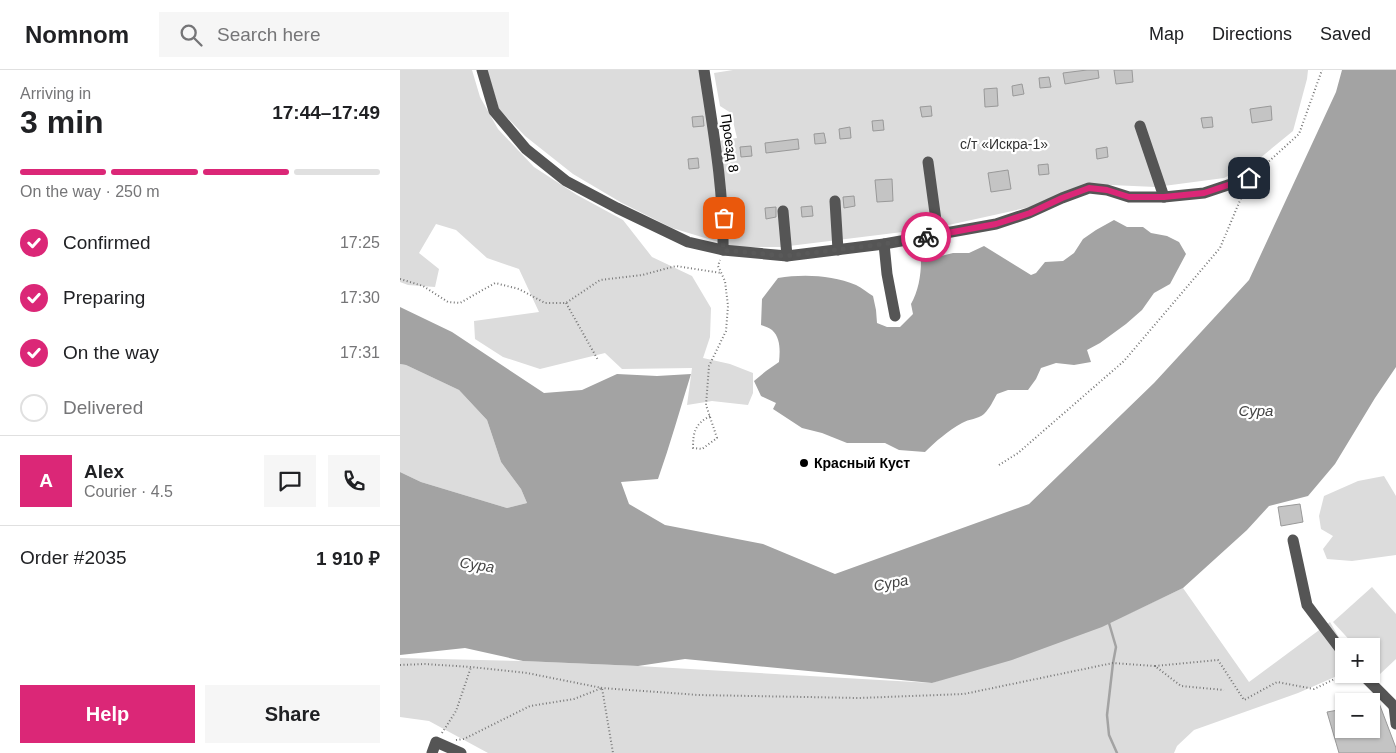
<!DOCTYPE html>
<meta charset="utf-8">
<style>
body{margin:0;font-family:Arial,sans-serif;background:#f6f6f6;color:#202124;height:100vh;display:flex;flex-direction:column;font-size:19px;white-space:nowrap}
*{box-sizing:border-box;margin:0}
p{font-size:16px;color:#757577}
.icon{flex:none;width:28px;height:28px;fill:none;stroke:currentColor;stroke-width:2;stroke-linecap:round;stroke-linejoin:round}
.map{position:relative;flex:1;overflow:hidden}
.details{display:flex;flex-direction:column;background:#fff;width:400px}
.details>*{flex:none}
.controls{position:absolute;left:935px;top:568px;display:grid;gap:10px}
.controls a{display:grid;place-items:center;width:45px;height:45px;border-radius:0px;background:#fff;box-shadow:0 1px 4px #0004;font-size:25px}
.pin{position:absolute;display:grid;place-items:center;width:42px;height:42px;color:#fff;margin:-21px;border-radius:10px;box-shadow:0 2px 8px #0006}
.courier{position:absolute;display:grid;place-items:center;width:50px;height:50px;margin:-25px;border:4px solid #db2777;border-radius:50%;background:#fff;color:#222;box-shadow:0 1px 6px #0007}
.head em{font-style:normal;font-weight:800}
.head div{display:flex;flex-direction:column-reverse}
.head{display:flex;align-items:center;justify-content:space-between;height:85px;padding:0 20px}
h1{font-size:32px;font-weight:800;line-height:38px}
.bar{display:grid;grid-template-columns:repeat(4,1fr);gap:8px 5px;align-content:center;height:60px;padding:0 20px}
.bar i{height:6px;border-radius:4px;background:#e0e0e0}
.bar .active{background:#db2777}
.bar p{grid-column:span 4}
.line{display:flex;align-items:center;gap:12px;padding:0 20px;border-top:1px solid #e0e0e0}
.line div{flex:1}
.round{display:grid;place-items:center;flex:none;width:52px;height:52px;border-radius:0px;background:#f6f6f6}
ol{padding:0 20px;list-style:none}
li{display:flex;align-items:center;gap:15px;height:55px}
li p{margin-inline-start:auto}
li .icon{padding:5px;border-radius:50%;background:#db2777;color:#fff;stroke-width:4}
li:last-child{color:#757577}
li i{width:28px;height:28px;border:2px solid #e0e0e0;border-radius:50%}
.cta{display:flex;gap:10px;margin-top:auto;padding:10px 20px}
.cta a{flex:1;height:58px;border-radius:0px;background:#db2777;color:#fff;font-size:20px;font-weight:800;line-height:58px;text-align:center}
.cta a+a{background:#f6f6f6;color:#202124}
header{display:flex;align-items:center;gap:30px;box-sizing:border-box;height:70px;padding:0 25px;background:#fff;border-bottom:1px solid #e0e0e0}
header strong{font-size:24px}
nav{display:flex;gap:28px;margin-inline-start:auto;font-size:18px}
.search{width:350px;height:45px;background:#f6f6f6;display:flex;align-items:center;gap:12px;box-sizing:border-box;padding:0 18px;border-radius:0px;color:#757577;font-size:19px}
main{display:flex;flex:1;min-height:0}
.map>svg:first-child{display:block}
</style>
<header>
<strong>Nomnom</strong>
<div class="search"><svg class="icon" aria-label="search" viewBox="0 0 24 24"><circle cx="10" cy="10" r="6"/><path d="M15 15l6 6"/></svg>Search here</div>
<nav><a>Map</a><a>Directions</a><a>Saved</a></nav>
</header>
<main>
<section class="details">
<div class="head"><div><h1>3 min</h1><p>Arriving in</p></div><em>17:44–17:49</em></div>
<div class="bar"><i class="active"></i><i class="active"></i><i class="active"></i><i></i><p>On the way · 250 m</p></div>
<ol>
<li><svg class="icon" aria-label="check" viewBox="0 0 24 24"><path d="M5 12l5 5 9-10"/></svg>Confirmed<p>17:25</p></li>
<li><svg class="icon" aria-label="check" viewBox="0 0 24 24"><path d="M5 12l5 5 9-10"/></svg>Preparing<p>17:30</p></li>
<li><svg class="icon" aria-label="check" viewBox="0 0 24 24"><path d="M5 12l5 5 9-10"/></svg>On the way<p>17:31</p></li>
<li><i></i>Delivered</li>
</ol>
<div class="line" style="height:90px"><b class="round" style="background:#db2777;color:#fff">A</b><div><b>Alex</b><p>Courier · 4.5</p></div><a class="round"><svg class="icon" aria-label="chat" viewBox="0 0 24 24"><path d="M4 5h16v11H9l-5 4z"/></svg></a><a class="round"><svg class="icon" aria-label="phone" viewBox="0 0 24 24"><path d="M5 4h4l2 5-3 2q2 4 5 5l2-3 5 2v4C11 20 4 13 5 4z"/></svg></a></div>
<div class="line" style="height:65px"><div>Order #2035</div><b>1 910 ₽</b></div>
<div class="cta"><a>Help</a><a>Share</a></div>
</section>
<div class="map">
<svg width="996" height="683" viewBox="0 0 996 683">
<rect width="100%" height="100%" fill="#fff"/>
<g fill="#dcdcdc">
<polygon points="0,0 72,0 80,27 98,59 134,97 177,125 223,150 252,187 292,206 311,238 310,267 303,288 330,294 353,303 353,323 348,335 312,331 287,335 292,298 222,299 205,283 140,299 103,287 75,269 74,251 139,242 119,199 87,188 56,160 36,154 19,183 39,199 35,217 8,215 0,212"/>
<polygon points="87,0 304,0 313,72 337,68 331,43 320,36 314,3 333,0 908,0 907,9 893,61 854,93 824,108 756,117 688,114 630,137 535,158 381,177 335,177 272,158 222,133 173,104 125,66 99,39"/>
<polygon points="0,294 6,295 59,320 87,350 101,392 121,419 127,433 107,438 21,412 0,402"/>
<polygon points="984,406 996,426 996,485 952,491 927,489 923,479 933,466 921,459 919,446 924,426 958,411"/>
<polygon points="972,517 996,544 996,589 980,604 971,594 971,576 955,576 933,552"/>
<polygon points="783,518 849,612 930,552 944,576 944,603 898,623 794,660 777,676 774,683 88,683 29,651 0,647 0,588 123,591 238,596 532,613 728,544"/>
</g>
<g fill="#a3a3a3">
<path d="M942,0H996V297L975,328L935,394L908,426L869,436L847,460L783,518L702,557L612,590L532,613L285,589L238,596L123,591L65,578L0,585V402L21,412L107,438L127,433L121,419L101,392L87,350L59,320L6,295L0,294V237L52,262L144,323L182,320L217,304L257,306L291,304C280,339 270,375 258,409L221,412L229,434L265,455L363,474L435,504L629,434L754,313L849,210L936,22Z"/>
<path d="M714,150L727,157H743L751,163L767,166L779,172L786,184L770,214L754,223L742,240L726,254L700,273L687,280L691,292L674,295L656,293L641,298L636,309L628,320H608L597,324C593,331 590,338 584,344C578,349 569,349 562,353C548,361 536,371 525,382L499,380L485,373H447L422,363L402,358L373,339L376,333L361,326L354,311L366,301L379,292C380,282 381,268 372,260C369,258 364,256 361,255L362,229L378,208C403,204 432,205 456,215C462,218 468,223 473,226L476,240L477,253L487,257H500L513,244L511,234C518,222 521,206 521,191L553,183H569L584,176L631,205L636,203L645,192L663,191L674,183L683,169L696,160Z"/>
</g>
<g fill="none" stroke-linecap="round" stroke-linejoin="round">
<polyline stroke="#a3a3a3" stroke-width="2.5" points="709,553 716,577 713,593 707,645 709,665 717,683"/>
</g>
<g fill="#c4c4c4" stroke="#999">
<polygon points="687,0 698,0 699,8 665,14 663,3"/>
<polygon points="714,0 732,0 733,12 716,14"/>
<polygon points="649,7 651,17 640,18 639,8"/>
<polygon points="622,14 624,24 613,26 612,16"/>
<polygon points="597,18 598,36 585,37 584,19"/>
<polygon points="531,36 532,46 522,47 520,37"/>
<polygon points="871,36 872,50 852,53 850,39"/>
<polygon points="303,46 304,56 293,57 292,47"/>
<polygon points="812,47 813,57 803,58 801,48"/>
<polygon points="483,50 484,60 473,61 472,51"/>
<polygon points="450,57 451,68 440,69 439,59"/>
<polygon points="424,63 426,73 415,74 414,64"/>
<polygon points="398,69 399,79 366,83 365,73"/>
<polygon points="351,76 352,86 341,87 340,77"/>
<polygon points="707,77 708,87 697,89 696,79"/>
<polygon points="298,88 299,98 289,99 288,89"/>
<polygon points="648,94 649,104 639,105 638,95"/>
<polygon points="608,100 611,119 591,122 588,103"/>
<polygon points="492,109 493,131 477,132 475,110"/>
<polygon points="454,126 455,136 444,138 443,127"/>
<polygon points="412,136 413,146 402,147 401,137"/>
<polygon points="376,137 376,147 366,149 365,138"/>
<polygon points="900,434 903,452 881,456 878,437"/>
<polygon points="979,633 996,678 996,683 939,683 927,642 944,639 944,659 971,659 971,634"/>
</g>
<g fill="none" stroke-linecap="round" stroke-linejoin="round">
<g stroke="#777" stroke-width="2" stroke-dasharray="1 2.5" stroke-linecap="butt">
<polyline points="856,103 899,64 922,0"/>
<polyline points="0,209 23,216 48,232 60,233 95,213 119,219 145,233 166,233 200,210 242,205 276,196 321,203"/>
<polyline points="166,233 198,290"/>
<path d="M310,346C295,354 293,362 293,378L302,379L317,368L306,335L309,296L326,261L328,236L325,211L318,196L320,190"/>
<polyline points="599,395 618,383 724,291 820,178 844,121"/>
<polyline points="0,595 25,594 71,597 127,603 202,618 298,625 459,628 564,624 713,593 755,596 781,616 824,620"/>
<polyline points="755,596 818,590 844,630 877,612 914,619 945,604"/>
<polyline points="42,663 56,641 71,597"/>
<polyline points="56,670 64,669 130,636 174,629 202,618 213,683"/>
</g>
<g stroke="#555" stroke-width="11">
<polyline points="82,0 94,41 126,79 166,111 217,138 288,172 323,180 387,186 484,174 596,154 629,143 662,128 689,118 707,120 729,127 764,127 804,123 849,108"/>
<path d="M304,0C313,60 324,119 323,180"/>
<polyline points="740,56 764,127"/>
<polyline points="528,92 538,165"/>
<polyline points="435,131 438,180"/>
<polyline points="383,141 387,186"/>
<polyline points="484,174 487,204 495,246"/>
<polyline points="893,470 907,535 944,584"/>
<polyline points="962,604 994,636"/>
<polyline points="994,636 996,654"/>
<polyline points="32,683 36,672 61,683"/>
</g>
</g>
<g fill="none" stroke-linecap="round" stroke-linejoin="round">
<polyline stroke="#595959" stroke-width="5" stroke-dasharray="0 9" points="324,148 323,180 386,186 484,174 526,167"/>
<polyline stroke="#db2777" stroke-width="6" points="526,167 596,154 630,143 662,128 689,118 707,120 729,127 764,127 804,123 849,108"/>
</g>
<circle fill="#000" stroke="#fff" stroke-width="2" cx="404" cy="393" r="5"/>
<g text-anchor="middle" stroke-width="4.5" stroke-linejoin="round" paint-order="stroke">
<g font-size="14" fill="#000" stroke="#fff">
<text transform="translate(330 73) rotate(82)" y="5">Проезд 8</text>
</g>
<g font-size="14" fill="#333" stroke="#fff">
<text x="604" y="79">с/т «Искра-1»</text>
</g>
<g font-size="14" font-weight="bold" fill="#000" stroke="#fff" text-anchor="start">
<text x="414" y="398">Красный Куст</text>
</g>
<g font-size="15" font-style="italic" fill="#444" stroke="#fff">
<text x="856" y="346">Сура</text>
<text transform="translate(77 495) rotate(9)" y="5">Сура</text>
<text transform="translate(491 513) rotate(-11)" y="5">Сура</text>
</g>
</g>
</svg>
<div class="controls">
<a>+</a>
<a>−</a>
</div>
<div class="pin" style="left:324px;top:148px;background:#ea580c"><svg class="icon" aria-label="bag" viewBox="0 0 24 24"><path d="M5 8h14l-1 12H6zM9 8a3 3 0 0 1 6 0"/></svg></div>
<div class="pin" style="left:849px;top:108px;background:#1f2937"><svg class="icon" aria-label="home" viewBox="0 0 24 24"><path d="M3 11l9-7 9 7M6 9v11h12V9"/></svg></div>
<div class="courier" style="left:526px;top:167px"><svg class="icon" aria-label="bike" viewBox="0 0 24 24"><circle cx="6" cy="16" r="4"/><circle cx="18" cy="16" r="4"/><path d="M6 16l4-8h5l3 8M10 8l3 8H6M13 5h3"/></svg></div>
</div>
</main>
